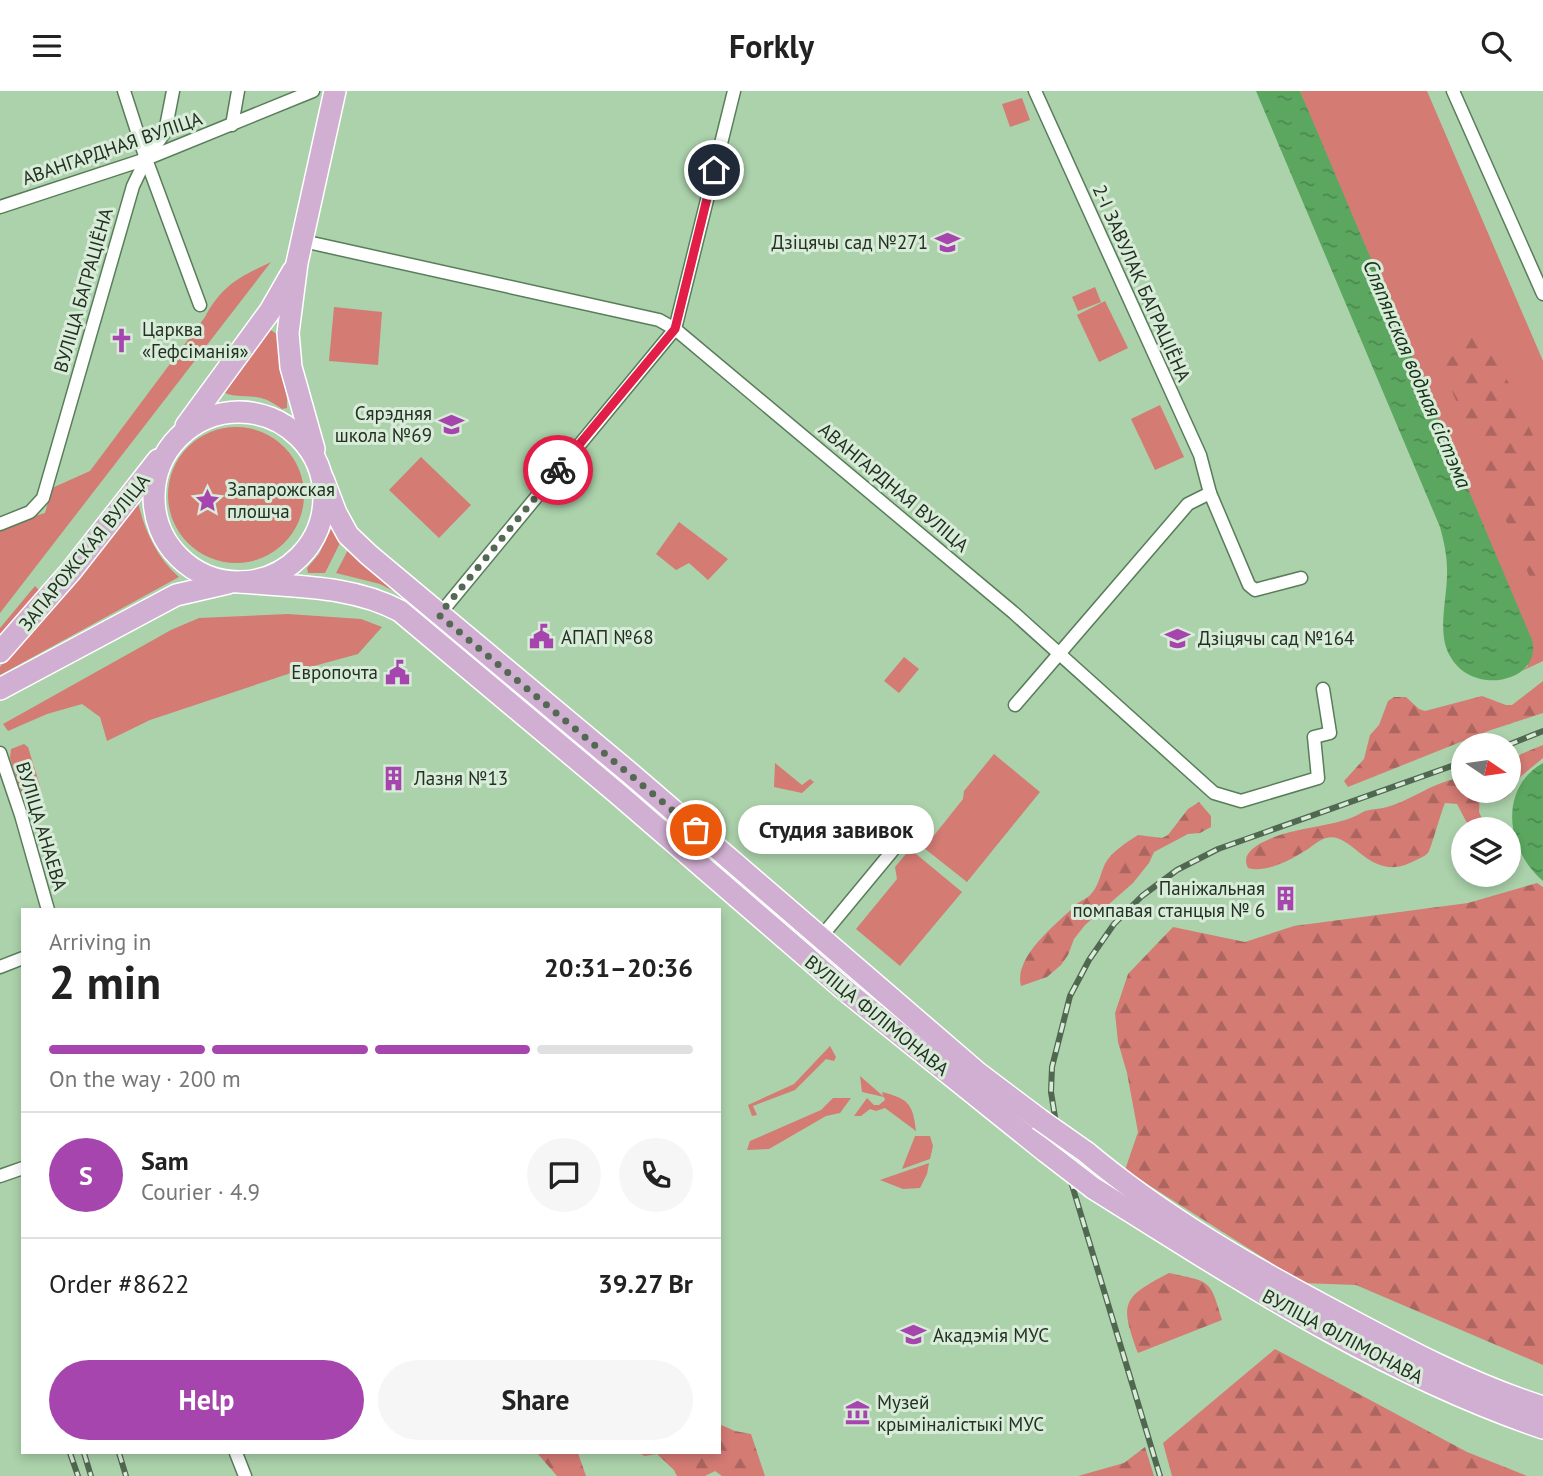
<!DOCTYPE html>
<meta charset="utf-8">
<style>
body{margin:0;font-family:"PT Sans",sans-serif;background:#f6f6f6;color:#222;height:100vh;display:flex;flex-direction:column;font-size:26px;white-space:nowrap}
*{box-sizing:border-box;margin:0}
p{font-size:23px;color:#767676}
.icon{flex:none;width:38px;height:38px;fill:none;stroke:currentColor;stroke-width:2;stroke-linecap:round;stroke-linejoin:round}
.map{position:relative;flex:1;overflow:hidden}
.side{position:absolute;left:21px;top:817px;width:700px;height:546px;display:flex;flex-direction:column;background:#fff;border-radius:0px;box-shadow:0 4px 10px #0003}
.side>*{flex:none}
.needle{width:46px;rotate:103deg}
.buttons{position:absolute;left:1451px;top:642px;display:grid;gap:14px}
.buttons a{display:grid;place-items:center;width:70px;height:70px;border-radius:50%;background:#fff;box-shadow:0 4px 10px #0003;font-size:35px}
.pin{position:absolute;display:grid;place-items:center;width:60px;height:60px;color:#fff;margin:-30px;border:4px solid #fff;border-radius:50%;box-shadow:0 2px 7px #0007}
.courier{position:absolute;display:grid;place-items:center;width:70px;height:70px;margin:-35px;border:5px solid #e11d48;border-radius:50%;background:#fff;color:#222;box-shadow:0 2px 9px #0007}
.bubble{position:absolute;height:49px;border-radius:24px;background:#fff;box-shadow:0 4px 10px #0003;font-size:23px;font-weight:800;line-height:49px;text-align:center}
.head em{font-style:normal;font-weight:800}
.head div{display:flex;flex-direction:column-reverse}
.head{display:flex;align-items:center;justify-content:space-between;height:119px;padding:0 28px}
h1{font-size:46px;font-weight:800;line-height:52px}
.bar{display:grid;grid-template-columns:repeat(4,1fr);gap:10px 7px;align-content:center;height:84px;padding:0 28px}
.bar i{height:9px;border-radius:5px;background:#e0e0e0}
.bar .on{background:#a645ad}
.bar p{grid-column:span 4}
.line{display:flex;align-items:center;gap:18px;padding:0 28px;border-top:2px solid #e0e0e0}
.line div{flex:1}
.round{display:grid;place-items:center;flex:none;width:74px;height:74px;border-radius:37px;background:#f6f6f6}
.cta{display:flex;gap:14px;margin-top:auto;padding:14px 28px}
.cta a{flex:1;height:80px;border-radius:42px;background:#a645ad;color:#fff;font-size:28px;font-weight:800;line-height:80px;text-align:center}
.cta a+a{background:#f6f6f6;color:#222}
header{display:flex;justify-content:space-between;align-items:center;height:91px;padding:0 28px;background:#fff;font-size:32px;font-weight:800}
.map>svg:first-child{display:block}
</style>
<header><svg class="icon" aria-label="menu" viewBox="0 0 24 24"><path d="M4 6h16M4 12h16M4 18h16"/></svg>Forkly<svg class="icon" aria-label="search" viewBox="0 0 24 24"><circle cx="10" cy="10" r="6"/><path d="M15 15l6 6"/></svg></header>
<div class="map">
<svg width="1543" height="1385" viewBox="0 0 1543 1385">
<defs>
<pattern id="forest-firs" width="22" height="20" patternUnits="userSpaceOnUse" patternTransform="scale(1.75)"><rect width="22" height="20" fill="#d47b74"/><path d="M5 1l3.5 6h-7zM16 11l3.5 6h-7z" fill="#ac655f"/></pattern>
<pattern id="water-ripples" width="26" height="14" patternUnits="userSpaceOnUse" patternTransform="scale(1.75)"><rect width="26" height="14" fill="#5ca760"/><path d="M2 4q2-2 4 0t4 0M15 11q2-2 4 0t4 0" fill="none" stroke="#4c894f"/></pattern>
</defs>
<rect width="100%" height="100%" fill="#abd2ab"/>
<g fill="#d47b74">
<polygon points="1300,0 1427,0 1543,270 1543,570 1522,580 1528,575"/>
<polygon points="1022,7 1030,29 1010,36 1002,13"/>
<path d="M271,171L0,522V435L45,422L52,397L90,380L205,226C222,194 239,186 271,171Z"/>
<polygon points="1095,196 1101,211 1078,220 1072,206"/>
<polygon points="1105,210 1128,257 1099,271 1077,224"/>
<polygon points="334,216 382,221 378,274 329,270"/>
<path d="M268,237L278,244L279,268L287,307V317L282,318C275,313 269,309 261,307C246,303 232,308 220,299Z"/>
<polygon points="1160,314 1184,366 1155,379 1131,328"/>
<circle cx="236" cy="404" r="68"/>
<polygon points="421,366 471,414 439,447 389,399"/>
<path d="M135,408L138,411C144,439 157,467 179,486L0,584V576Z"/>
<polygon points="679,431 728,468 708,489 689,472 676,479 656,463"/>
<polygon points="334,432 343,446 325,482 308,482 307,477 319,463"/>
<polygon points="350,455 405,506 380,493 336,482"/>
<polygon points="35,495 39,499 9,538 0,546 0,537"/>
<polygon points="288,523 361,528 382,536 358,563 303,578 150,629 107,650 100,626 82,613 47,623 8,640 3,633 171,539 199,527"/>
<polygon points="904,566 919,578 899,602 884,590"/>
<polygon points="24,653 28,656 40,695 37,703 29,704 21,701 10,667 11,658"/>
<polygon points="994,663 1040,701 967,791 924,757 963,708 964,700"/>
<polygon points="775,672 802,694 810,688 814,691 802,702 774,696"/>
<polygon points="910,758 962,801 900,875 856,838 897,788 895,776"/>
<polygon points="830,955 836,966 834,970 826,968 795,999 753,1015 757,1024 752,1025 748,1014 794,993"/>
<path d="M860,985L883,1005L882,1001C909,1008 913,1013 916,1040L885,1017L876,1020L870,1018L861,1025H854L867,1007L874,1014H879L885,1009L884,1006L862,1001Z"/>
<polygon points="833,1007 851,1007 840,1022 826,1025 769,1058 747,1059 750,1050 821,1019"/>
<polygon points="915,1045 930,1045 933,1055 930,1068 902,1078"/>
<polygon points="929,1072 927,1083 920,1097 903,1098 880,1089"/>
</g>
<g fill="url(#forest-firs)">
<polygon points="1482,235 1543,366 1543,518 1442,276"/>
<polygon points="1543,590 1543,622 1488,640 1348,696 1344,690 1364,668 1370,644 1379,634 1388,610 1394,606 1406,606 1419,618 1425,620 1482,605 1506,614 1512,614"/>
<polygon points="1543,654 1543,667 1519,687 1509,704 1504,708 1498,700 1508,700 1509,675 1521,663"/>
<path d="M1463,687V700H1480L1479,721L1485,734L1482,738L1468,734L1457,713L1445,712C1441,721 1431,758 1428,762C1424,766 1418,768 1414,770C1369,794 1354,740 1326,747C1318,749 1311,757 1303,761C1289,770 1265,782 1248,777C1242,765 1251,758 1261,752C1287,738 1318,737 1345,729C1352,727 1359,723 1365,720C1372,718 1380,718 1387,716C1413,709 1435,689 1463,687Z"/>
<path d="M1199,711L1211,725V736L1200,742L1188,743L1154,761L1149,772L1133,792L1085,834L1074,848L1068,864L1061,874L1047,886L1021,895C1013,865 1059,831 1078,812C1082,809 1088,807 1091,803C1099,795 1100,783 1105,773C1112,760 1126,752 1138,744L1162,747L1168,744L1188,718Z"/>
<polygon points="1537,792 1543,796 1543,1274 1356,1194 1303,1192 1125,1079 1138,1041 1127,982 1118,951 1115,922 1128,883 1173,836 1245,851 1294,835 1468,812"/>
<path d="M1169,1182C1210,1191 1210,1187 1222,1229L1138,1262C1120,1212 1121,1207 1169,1182Z"/>
<polygon points="1275,1258 1467,1361 1527,1385 1172,1385 1163,1352"/>
<polygon points="719,1333 735,1340 751,1343 765,1385 722,1385 715,1380 705,1385 677,1385 674,1379 657,1363 645,1365 638,1362 719,1362"/>
<polygon points="1145,1356 1154,1385 1078,1385 1124,1372"/>
<polygon points="537,1362 578,1362 586,1385 557,1385"/>
</g>
<g fill="url(#water-ripples)">
<path d="M1256,0H1300L1532,549C1543,590 1473,607 1450,565C1436,541 1448,505 1447,479C1447,464 1444,451 1440,436Z"/>
<path d="M1543,672V790C1507,760 1497,698 1543,672Z"/>
</g>
<g fill="none" stroke-linecap="round" stroke-linejoin="round">
<defs>
<g id="minor">
<polyline points="124,0 146,68 200,214"/>
<polyline points="1035,0 1200,364 1210,402 1249,494 1255,499 1301,487"/>
<polyline points="1453,0 1543,203"/>
<polyline points="232,34 238,0"/>
<polyline points="0,116 146,68 313,0"/>
<polyline points="303,150 659,229 675,238 1014,522 1214,702 1241,710 1318,687 1314,646 1330,642 1323,598"/>
<polyline points="0,433 30,421 43,407 133,95 146,68 165,41 173,0"/>
<polyline points="439,524 675,238 734,0"/>
<polyline points="1015,614 1188,413 1210,402"/>
<polyline points="0,662 21,724 48,819"/>
<polyline points="821,846 903,747"/>
<polyline points="0,876 23,867"/>
<polyline points="0,1085 23,1077"/>
<polyline points="236,1362 245,1385"/>
</g>
<g id="primary">
<circle cx="239" cy="406" r="85"/>
<polyline points="186,335 270,220 293,180"/>
<polyline points="314,358 291,276 288,242 297,172 335,0"/>
<polyline points="323,388 336,422 348,444 369,464 631,683 978,982 1039,1028"/>
<path d="M241,491C294,496 352,494 400,520L617,702L846,900L1045,1060"/>
<polyline points="0,561 71,480 158,369"/>
<polyline points="0,598 176,504 228,492"/>
<path d="M1086,1061C1161,1124 1249,1175 1336,1221C1403,1257 1470,1293 1543,1316"/>
<path d="M1093,1097C1237,1187 1381,1282 1543,1337"/>
</g>
</defs>
<use href="#minor" stroke="#597d5a" stroke-width="15"/>
<use href="#primary" stroke="#fff" stroke-width="24"/>
<use href="#minor" stroke="#fff" stroke-width="12"/>
<use href="#primary" stroke="#d1afd2" stroke-width="21"/>
<defs>
<g id="rail">
<polyline points="1508,654 1543,640"/>
<polyline points="70,1362 78,1385"/>
<polyline points="84,1362 91,1385"/>
<polyline points="119,1362 126,1385"/>
<polyline points="1160,1385 1059,1051 1051,1001 1052,976 1070,905 1089,869 1114,833 1142,805 1177,779 1218,758 1463,671"/>
</g>
</defs>
<use href="#rail" stroke="#506750" stroke-width="6"/>
<use href="#rail" stroke="#d9ecd9" stroke-width="3.5" stroke-dasharray="10" stroke-linecap="butt"/>
<defs>
<g id="primary-bridge">
<polyline points="1039,1028 1086,1061"/>
<polyline points="1045,1060 1093,1097"/>
</g>
</defs>
<use href="#primary-bridge" stroke="#fff" stroke-width="24" stroke-linecap="butt"/>
<use href="#primary-bridge" stroke="#d1afd2" stroke-width="21"/>
</g>
<g fill="none" stroke-linecap="round" stroke-linejoin="round">
<polyline stroke="#526952" stroke-width="7" stroke-dasharray="0 12.6" points="558,379 439,524 696,739"/>
<polyline stroke="#e11d48" stroke-width="9" points="558,379 675,238 714,79"/>
</g>
<defs>
<symbol id="school-bare" viewBox="-9 -9 18 18"><path d="M0-5L7-2L0 1L-7-2ZM-4 1L0 2.5L4 1V4Q0 6-4 4Z" fill="#a645ad" stroke="#d9ecd9" stroke-width="2.5" paint-order="stroke"/></symbol>
<symbol id="church-bare" viewBox="-9 -9 18 18"><path d="M-1.2-6h2.4v3.5h3.3v2.4h-3.3V6h-2.4V-.1h-3.3v-2.4h3.3Z" fill="#a645ad" stroke="#d9ecd9" stroke-width="2.5" paint-order="stroke"/></symbol>
<symbol id="sight-bare" viewBox="-9 -9 18 18"><path d="M0-6L1.8-2.2L6-1.7L2.9 1.2L3.7 5.4L0 3.3L-3.7 5.4L-2.9 1.2L-6-1.7L-1.8-2.2Z" fill="#a645ad" stroke="#d9ecd9" stroke-width="2.5" paint-order="stroke"/></symbol>
<symbol id="civic-bare" viewBox="-9 -9 18 18"><path d="M-.6-6.5H3V-4.5H.6V-3L4-1V1h2V6H-6V1h2V-1L-.6-3ZM-1.2 2.5V6h2.4V2.5Z" fill="#a645ad" stroke="#d9ecd9" stroke-width="2.5" paint-order="stroke"/></symbol>
<symbol id="building-bare" viewBox="-9 -9 18 18"><path d="M-4-6H4V6H1V3H-1V6H-4ZM-2.5-4.3h1.7v1.8h-1.7ZM.8-4.3h1.7v1.8H.8ZM-2.5-1h1.7V.8h-1.7ZM.8-1h1.7V.8H.8Z" fill="#a645ad" stroke="#d9ecd9" stroke-width="2.5" paint-order="stroke"/></symbol>
<symbol id="university-bare" viewBox="-9 -9 18 18"><path d="M0-5L7-2L0 1L-7-2ZM-4 1L0 2.5L4 1V4Q0 6-4 4Z" fill="#a645ad" stroke="#d9ecd9" stroke-width="2.5" paint-order="stroke"/></symbol>
<symbol id="museum-bare" viewBox="-9 -9 18 18"><path d="M0-6L6-3V-2H-6V-3ZM-5-1h2V3h-2ZM-1-1h2V3h-2ZM3-1h2V3H3ZM-6 4H6V6H-6Z" fill="#a645ad" stroke="#d9ecd9" stroke-width="2.5" paint-order="stroke"/></symbol>
</defs>
<g fill-rule="evenodd">
<use href="#school-bare" x="930" y="134" width="35" height="35"/>
<use href="#church-bare" x="104" y="232" width="35" height="35"/>
<use href="#school-bare" x="434" y="316" width="35" height="35"/>
<use href="#sight-bare" x="190" y="392" width="35" height="35"/>
<use href="#civic-bare" x="524" y="528" width="35" height="35"/>
<use href="#school-bare" x="1160" y="530" width="35" height="35"/>
<use href="#civic-bare" x="380" y="564" width="35" height="35"/>
<use href="#building-bare" x="376" y="670" width="35" height="35"/>
<use href="#building-bare" x="1268" y="790" width="35" height="35"/>
<use href="#university-bare" x="896" y="1226" width="35" height="35"/>
<use href="#museum-bare" x="840" y="1304" width="35" height="35"/>
</g>
<g text-anchor="middle" stroke-width="6" stroke-linejoin="round" paint-order="stroke">
<g font-size="19" fill="#223122" stroke="#d9ecd9">
<text transform="translate(112 57) rotate(-19)" y="7">АВАНГАРДНАЯ ВУЛІЦА</text>
<text transform="translate(1142 192) rotate(66)" y="7">2-І ЗАВУЛАК БАГРАЦІЁНА</text>
<text transform="translate(83 199) rotate(-74)" y="7">ВУЛІЦА БАГРАЦІЁНА</text>
<text transform="translate(894 396) rotate(40)" y="7">АВАНГАРДНАЯ ВУЛІЦА</text>
<text transform="translate(84 461) rotate(-51)" y="7">ЗАПАРОЖСКАЯ ВУЛІЦА</text>
<text transform="translate(42 735) rotate(73)" y="7">ВУЛІЦА АНАЕВА</text>
<text transform="translate(877 924) rotate(39)" y="7">ВУЛІЦА ФІЛІМОНАВА</text>
<text transform="translate(1343 1245) rotate(28)" y="7">ВУЛІЦА ФІЛІМОНАВА</text>
</g>
<g font-size="19" fill="#223122" stroke="#d9ecd9" text-anchor="start">
<text x="928" y="158" text-anchor="end">Дзіцячы сад №271</text>
<text x="142" y="245">Царква<tspan x="142" dy="22">«Гефсіманія»</tspan></text>
<text x="432" y="329" text-anchor="end">Сярэдняя<tspan x="432" dy="22">школа №69</tspan></text>
<text x="227" y="405">Запарожская<tspan x="227" dy="22">плошча</tspan></text>
<text x="561" y="553">АПАП №68</text>
<text x="1198" y="554">Дзіцячы сад №164</text>
<text x="378" y="588" text-anchor="end">Европочта</text>
<text x="414" y="694">Лазня №13</text>
<text x="1265" y="804" text-anchor="end">Паніжальная<tspan x="1265" dy="22">помпавая станцыя № 6</tspan></text>
<text x="933" y="1251">Акадэмія МУС</text>
<text x="877" y="1318">Музей<tspan x="877" dy="22">крыміналістыкі МУС</tspan></text>
</g>
<g font-size="21" font-style="italic" fill="#133215" stroke="#d9ecd9">
<text transform="translate(1417 283) rotate(67)" y="7">Сляпянская водная сістэма</text>
</g>
</g>
</svg>
<div class="buttons">
<a><svg class="needle" viewBox="-14 -14 28 28"><path d="M0-13l5 13h-10z" fill="#e53935"/><path d="M0 13l5-13h-10z" fill="#767676"/></svg></a>
<a><svg class="icon" aria-label="layers" viewBox="0 0 24 24"><path d="M12 4l9 5-9 5-9-5zM3 14l9 5 9-5"/></svg></a>
</div>
<div class="pin" style="left:696px;top:739px;background:#ea580c"><svg class="icon" aria-label="bag" viewBox="0 0 24 24"><path d="M5 8h14l-1 12H6zM9 8a3 3 0 0 1 6 0"/></svg></div>
<div class="pin" style="left:714px;top:79px;background:#1f2937"><svg class="icon" aria-label="home" viewBox="0 0 24 24"><path d="M3 11l9-7 9 7M6 9v11h12V9"/></svg></div>
<div class="courier" style="left:558px;top:379px"><svg class="icon" aria-label="bike" viewBox="0 0 24 24"><circle cx="6" cy="16" r="4"/><circle cx="18" cy="16" r="4"/><path d="M6 16l4-8h5l3 8M10 8l3 8H6M13 5h3"/></svg></div>
<div class="bubble" style="left:738px;top:714px;width:196px">Студия завивок</div>
<section class="side">
<div class="head"><div><h1>2 min</h1><p>Arriving in</p></div><em>20:31–20:36</em></div>
<div class="bar"><i class="on"></i><i class="on"></i><i class="on"></i><i></i><p>On the way · 200 m</p></div>
<div class="line" style="height:126px"><b class="round" style="background:#a645ad;color:#fff">S</b><div><b>Sam</b><p>Courier · 4.9</p></div><a class="round"><svg class="icon" aria-label="chat" viewBox="0 0 24 24"><path d="M4 5h16v11H9l-5 4z"/></svg></a><a class="round"><svg class="icon" aria-label="phone" viewBox="0 0 24 24"><path d="M5 4h4l2 5-3 2q2 4 5 5l2-3 5 2v4C11 20 4 13 5 4z"/></svg></a></div>
<div class="line" style="height:91px"><div>Order #8622</div><b>39.27 Br</b></div>
<div class="cta"><a>Help</a><a>Share</a></div>
</section>
</div>
